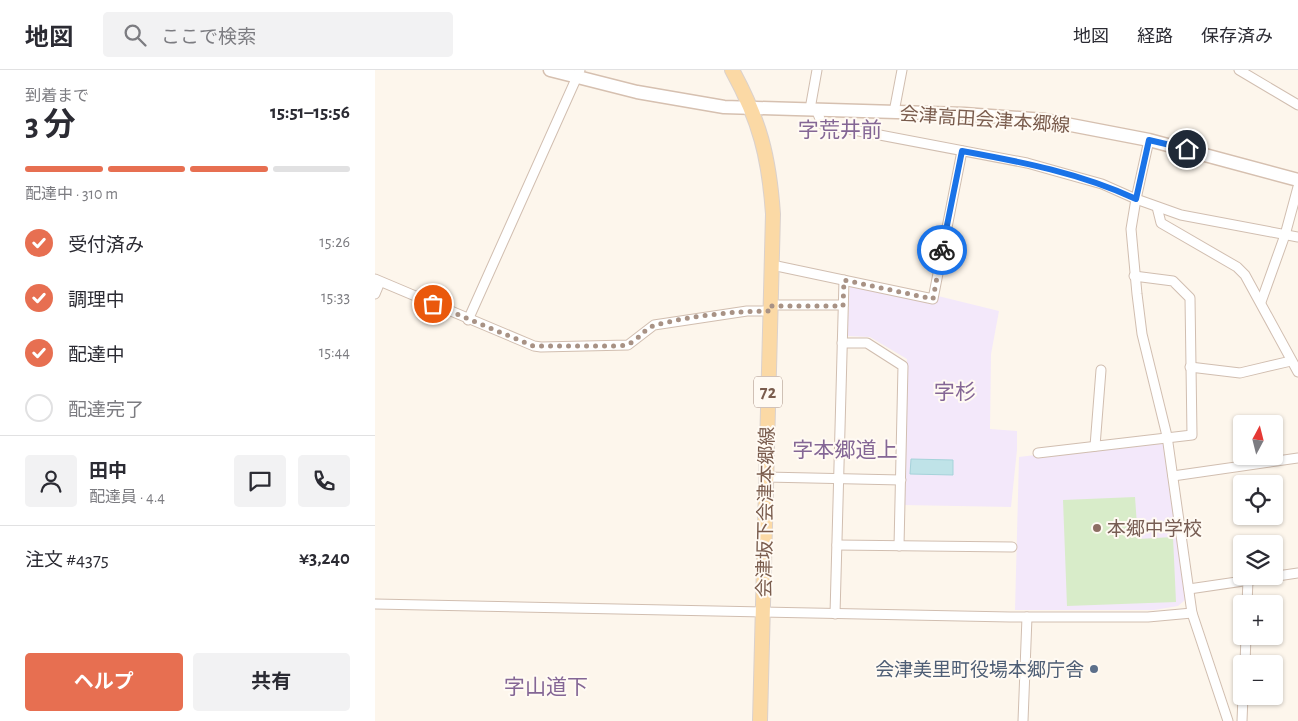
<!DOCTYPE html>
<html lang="ja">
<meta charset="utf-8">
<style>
body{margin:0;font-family:"Alegreya Sans","Noto Sans JP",sans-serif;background:#f2f2f3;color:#2b2b33;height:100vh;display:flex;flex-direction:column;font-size:19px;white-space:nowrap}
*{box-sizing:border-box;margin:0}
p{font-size:16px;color:#7c7c81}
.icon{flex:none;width:28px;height:28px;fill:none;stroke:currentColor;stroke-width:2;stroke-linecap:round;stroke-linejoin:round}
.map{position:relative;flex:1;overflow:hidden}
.drawer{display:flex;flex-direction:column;background:#fff;width:375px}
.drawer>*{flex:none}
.needle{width:32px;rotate:7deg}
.fabs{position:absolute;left:858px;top:345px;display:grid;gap:10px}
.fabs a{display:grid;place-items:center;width:50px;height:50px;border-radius:5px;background:#fff;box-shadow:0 1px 4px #0004;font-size:25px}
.pin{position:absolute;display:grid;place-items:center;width:42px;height:42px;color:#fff;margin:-21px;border:2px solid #fff;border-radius:50%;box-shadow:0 1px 5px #0007}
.courier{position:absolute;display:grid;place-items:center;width:50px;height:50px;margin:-25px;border:4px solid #1a73e8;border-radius:50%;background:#fff;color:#222;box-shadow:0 1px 6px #0007}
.overview em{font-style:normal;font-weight:700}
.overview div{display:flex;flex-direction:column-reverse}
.overview{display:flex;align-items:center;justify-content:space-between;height:85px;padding:0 25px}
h1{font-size:32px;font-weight:700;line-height:38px}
.bar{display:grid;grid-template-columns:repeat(4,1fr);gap:8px 5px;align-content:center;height:60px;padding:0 25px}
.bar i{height:6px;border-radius:4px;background:#e1e1e2}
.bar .selected{background:#e76f51}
.bar p{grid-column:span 4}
.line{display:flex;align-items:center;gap:12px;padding:0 25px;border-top:1px solid #e1e1e2}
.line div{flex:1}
.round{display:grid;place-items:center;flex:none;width:52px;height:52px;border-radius:5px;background:#f2f2f3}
ol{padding:0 25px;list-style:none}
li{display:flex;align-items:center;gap:15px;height:55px}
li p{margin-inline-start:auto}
li .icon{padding:5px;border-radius:50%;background:#e76f51;color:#fff;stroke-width:4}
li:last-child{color:#7c7c81}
li i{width:28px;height:28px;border:2px solid #e1e1e2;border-radius:50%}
.action{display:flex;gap:10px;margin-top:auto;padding:10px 25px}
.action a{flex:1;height:58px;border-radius:5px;background:#e76f51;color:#fff;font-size:20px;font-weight:700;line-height:58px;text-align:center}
.action a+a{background:#f2f2f3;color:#2b2b33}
header{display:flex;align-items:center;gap:30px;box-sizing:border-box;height:70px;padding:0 25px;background:#fff;border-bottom:1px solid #e1e1e2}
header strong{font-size:24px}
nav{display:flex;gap:28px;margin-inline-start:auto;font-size:18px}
.search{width:350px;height:45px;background:#f2f2f3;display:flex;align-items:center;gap:12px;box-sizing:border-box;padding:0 18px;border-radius:5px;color:#7c7c81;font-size:19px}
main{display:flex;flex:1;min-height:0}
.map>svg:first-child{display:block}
</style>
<header>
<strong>地図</strong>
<div class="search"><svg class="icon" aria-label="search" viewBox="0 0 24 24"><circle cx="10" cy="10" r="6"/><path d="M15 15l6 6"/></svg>ここで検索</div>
<nav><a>地図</a><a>経路</a><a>保存済み</a></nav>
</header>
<main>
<section class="drawer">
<div class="overview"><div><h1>3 分</h1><p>到着まで</p></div><em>15:51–15:56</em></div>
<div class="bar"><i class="selected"></i><i class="selected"></i><i class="selected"></i><i></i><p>配達中 · 310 m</p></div>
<ol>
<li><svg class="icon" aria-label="check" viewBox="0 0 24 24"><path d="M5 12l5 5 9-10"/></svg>受付済み<p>15:26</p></li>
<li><svg class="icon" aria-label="check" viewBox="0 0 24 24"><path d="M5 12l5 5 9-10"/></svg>調理中<p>15:33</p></li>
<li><svg class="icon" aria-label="check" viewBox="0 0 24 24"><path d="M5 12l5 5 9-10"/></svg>配達中<p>15:44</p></li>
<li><i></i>配達完了</li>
</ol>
<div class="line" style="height:90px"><a class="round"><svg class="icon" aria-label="person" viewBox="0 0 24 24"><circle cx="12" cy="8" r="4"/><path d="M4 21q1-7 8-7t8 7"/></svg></a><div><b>田中</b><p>配達員 · 4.4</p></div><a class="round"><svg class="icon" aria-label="chat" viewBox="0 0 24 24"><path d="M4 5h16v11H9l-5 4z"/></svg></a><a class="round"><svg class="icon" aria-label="phone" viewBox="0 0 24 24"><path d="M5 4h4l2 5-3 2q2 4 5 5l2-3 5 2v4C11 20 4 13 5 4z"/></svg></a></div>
<div class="line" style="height:65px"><div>注文 #4375</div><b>¥3,240</b></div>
<div class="action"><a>ヘルプ</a><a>共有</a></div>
</section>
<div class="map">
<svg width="923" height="651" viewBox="0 0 923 651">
<rect width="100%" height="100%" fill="#fdf6ec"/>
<g fill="#f3e8fa">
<polygon points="475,215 561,233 563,226 624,241 616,284 615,359 642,361 642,380 636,437 528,435 532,289 495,267 472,266"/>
<polygon points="790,369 810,530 803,536 779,540 640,540 644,387"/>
</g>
<polygon fill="#d8ecc9" points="760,427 763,469 798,467 801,532 692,536 688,430"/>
<polygon fill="#bfe3e8" stroke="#a5d3da" points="536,389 578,390 578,405 535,404"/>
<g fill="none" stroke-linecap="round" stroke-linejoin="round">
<defs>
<g id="minor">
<polyline points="864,0 923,35"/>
<polyline points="435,39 442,0"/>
<polyline points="441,39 447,54 652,93 727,114 761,129 806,145 923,167"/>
<polyline points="519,42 527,0"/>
<polyline points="774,70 761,129 756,159 762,224 767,264 792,366 817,543 853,651"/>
<polyline points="782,137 786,153 862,197 870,205 923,302"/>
<polyline points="397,195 558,229 587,81"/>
<polyline points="0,209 159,276 166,277 253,275 279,255 372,241 394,241"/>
<polyline points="0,224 5,212"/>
<polyline points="886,232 910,165 923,117"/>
<polyline points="394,235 468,235"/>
<polyline points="93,250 205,0"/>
<polyline points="467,273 492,273 528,296 524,476"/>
<polyline points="815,297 865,303 916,291"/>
<polyline points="720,376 726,300"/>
<polyline points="663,383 817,365 815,228 798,211 759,206"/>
<polyline points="798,406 923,388"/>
<polyline points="391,407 526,410"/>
<polyline points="462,475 637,477"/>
<polyline points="814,519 923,503"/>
<polyline points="0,534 635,547 773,547 817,543"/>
<polyline points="872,534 873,510"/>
<polyline points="460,544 469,210"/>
<polyline points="870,594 871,566"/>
<polyline points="648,651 652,547"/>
<polyline points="867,651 868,626"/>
</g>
<polyline id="secondary" points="175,0 262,22 349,37 589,44 670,50 774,70 923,110"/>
<path id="primary" d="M357,0C385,51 394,87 398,144L385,651"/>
</defs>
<use href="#minor" stroke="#d1beb0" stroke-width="11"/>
<use href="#secondary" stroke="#d6c0b0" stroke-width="15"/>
<use href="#primary" stroke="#dad1cd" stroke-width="16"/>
<use href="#minor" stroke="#fff" stroke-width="9"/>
<use href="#secondary" stroke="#fff" stroke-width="12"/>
<use href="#primary" stroke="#fbd9a5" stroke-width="14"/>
</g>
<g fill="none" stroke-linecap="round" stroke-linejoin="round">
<path stroke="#a89285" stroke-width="5" stroke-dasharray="0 9" d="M58,234L158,276H245C264,274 266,259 281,255C314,246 360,241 394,241V236H468L469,210L558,229L567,180"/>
<path stroke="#1a73e8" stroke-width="6" d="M567,180L587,81C647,92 705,103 761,129L774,70L812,79"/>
</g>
<circle fill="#8d6e63" stroke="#fffaf3" stroke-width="2" cx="722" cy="458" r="5"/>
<circle fill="#5c6f8a" stroke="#fffaf3" stroke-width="2" cx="719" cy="599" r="5"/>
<g text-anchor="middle" stroke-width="4" stroke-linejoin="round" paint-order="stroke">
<rect fill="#fffaf3" stroke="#a28b7f" stroke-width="1" x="379" y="306.5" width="28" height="31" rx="4"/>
<g font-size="18" font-weight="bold" fill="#7a5c4d">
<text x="393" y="328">72</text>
</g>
<g font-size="19" fill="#7a5c4d" stroke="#fffaf3">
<text transform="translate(610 49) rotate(4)" y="7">会津高田会津本郷線</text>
<text transform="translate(390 442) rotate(-89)" y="7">会津坂下会津本郷線</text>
</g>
<g font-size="19" fill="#785e54" stroke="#fffaf3" text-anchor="start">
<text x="732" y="465">本郷中学校</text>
</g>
<g font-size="19" fill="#4e5e75" stroke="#fffaf3" text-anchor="end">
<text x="709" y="606">会津美里町役場本郷庁舎</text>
</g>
<g font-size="21" fill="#846695" stroke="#fffaf3">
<text x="465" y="67">字荒井前</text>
<text x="580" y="329">字杉</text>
<text x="470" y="387">字本郷道上</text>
<text x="171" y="624">字山道下</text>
</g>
</g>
</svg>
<div class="fabs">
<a><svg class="needle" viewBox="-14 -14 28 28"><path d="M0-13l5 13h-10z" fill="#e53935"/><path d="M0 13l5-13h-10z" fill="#7c7c81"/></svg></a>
<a><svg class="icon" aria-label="locate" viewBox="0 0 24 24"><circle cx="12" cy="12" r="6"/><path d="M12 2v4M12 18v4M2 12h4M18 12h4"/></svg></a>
<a><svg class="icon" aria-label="layers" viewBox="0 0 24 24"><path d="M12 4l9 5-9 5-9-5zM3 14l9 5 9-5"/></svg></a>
<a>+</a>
<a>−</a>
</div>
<div class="pin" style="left:58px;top:234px;background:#ea580c"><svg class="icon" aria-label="bag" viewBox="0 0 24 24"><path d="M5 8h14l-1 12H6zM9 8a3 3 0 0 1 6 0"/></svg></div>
<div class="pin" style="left:812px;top:79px;background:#1f2937"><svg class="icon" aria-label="home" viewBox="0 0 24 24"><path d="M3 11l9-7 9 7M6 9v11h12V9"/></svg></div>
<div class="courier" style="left:567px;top:180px"><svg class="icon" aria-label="bike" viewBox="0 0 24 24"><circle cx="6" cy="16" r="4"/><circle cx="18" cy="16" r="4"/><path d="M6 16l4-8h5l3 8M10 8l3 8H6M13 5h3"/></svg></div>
</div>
</main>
